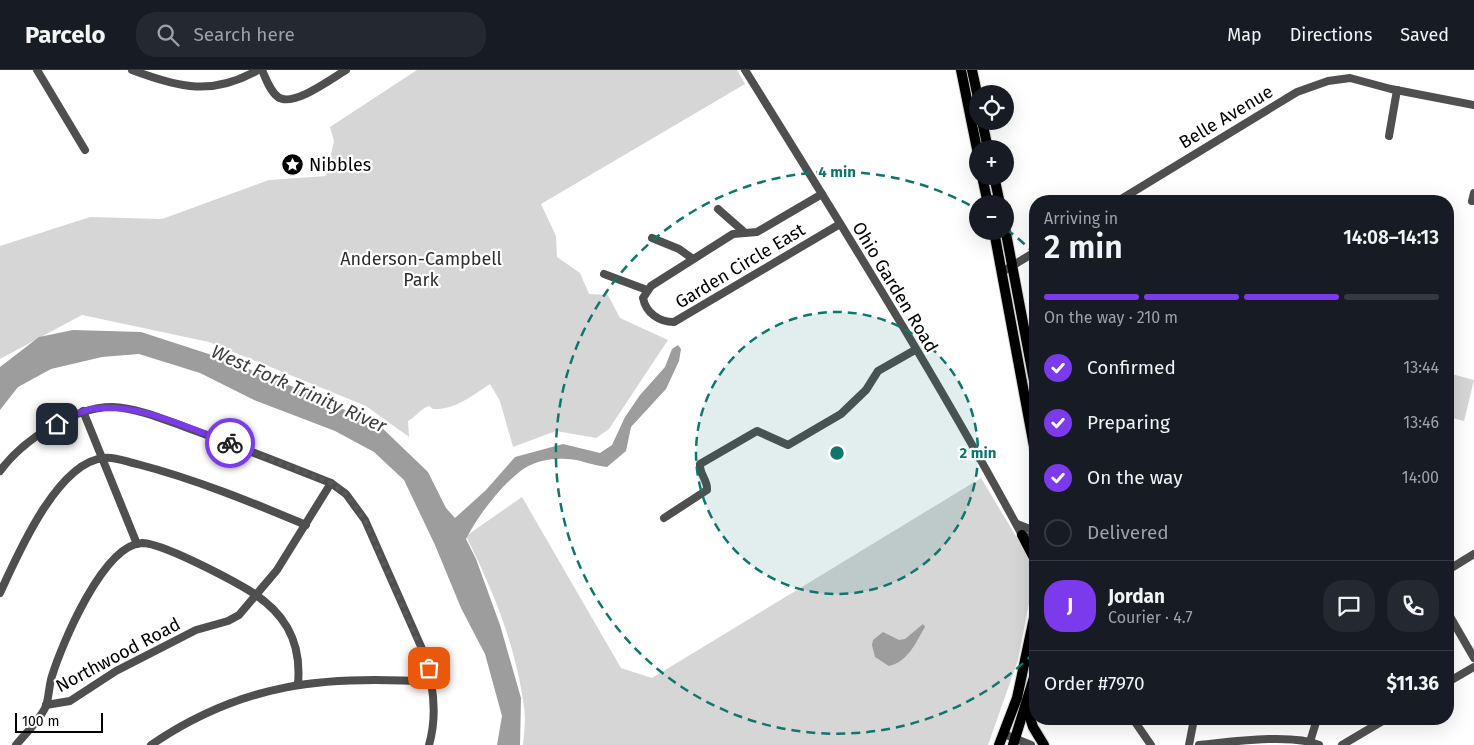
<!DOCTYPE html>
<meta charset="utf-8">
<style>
body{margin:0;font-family:"Fira Sans",sans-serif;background:#242831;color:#f1f3f6;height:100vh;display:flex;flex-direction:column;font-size:19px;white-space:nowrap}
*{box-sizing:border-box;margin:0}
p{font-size:16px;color:#9ea1a6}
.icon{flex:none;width:28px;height:28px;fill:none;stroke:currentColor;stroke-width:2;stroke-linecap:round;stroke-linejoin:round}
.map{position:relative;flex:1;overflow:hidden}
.side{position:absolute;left:1029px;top:125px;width:425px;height:530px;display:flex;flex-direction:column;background:#171b24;border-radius:20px;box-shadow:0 5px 20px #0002}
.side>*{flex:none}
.buttons{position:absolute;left:969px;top:15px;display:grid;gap:10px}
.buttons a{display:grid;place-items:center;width:45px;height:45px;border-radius:50%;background:#171b24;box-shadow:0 5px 20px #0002;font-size:25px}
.scale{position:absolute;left:15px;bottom:12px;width:88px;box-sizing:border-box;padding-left:5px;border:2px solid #000;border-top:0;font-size:14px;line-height:18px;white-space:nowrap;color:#000;-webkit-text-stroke:4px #fff;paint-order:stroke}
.pin{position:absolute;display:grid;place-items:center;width:42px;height:42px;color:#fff;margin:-21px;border-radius:10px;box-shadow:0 2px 8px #0006}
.courier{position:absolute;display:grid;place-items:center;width:50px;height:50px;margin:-25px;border:4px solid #7c3aed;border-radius:50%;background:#fff;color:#222;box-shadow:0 1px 6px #0007}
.summary em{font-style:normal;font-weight:600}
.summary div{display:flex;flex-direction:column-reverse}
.summary{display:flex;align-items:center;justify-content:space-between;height:85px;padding:0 15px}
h1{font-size:32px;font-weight:600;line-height:38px}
.bar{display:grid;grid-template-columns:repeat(4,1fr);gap:8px 5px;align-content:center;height:60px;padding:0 15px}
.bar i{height:6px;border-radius:4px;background:#363941}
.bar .selected{background:#7c3aed}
.bar p{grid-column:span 4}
.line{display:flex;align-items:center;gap:12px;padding:0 15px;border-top:1px solid #363941}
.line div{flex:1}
.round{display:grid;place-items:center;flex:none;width:52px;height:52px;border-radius:20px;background:#242831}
ol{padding:0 15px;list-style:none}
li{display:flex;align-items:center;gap:15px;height:55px}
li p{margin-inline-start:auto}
li .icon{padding:5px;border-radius:50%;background:#7c3aed;color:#fff;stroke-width:4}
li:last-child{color:#9ea1a6}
li i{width:28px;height:28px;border:2px solid #363941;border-radius:50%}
header{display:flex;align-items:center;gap:30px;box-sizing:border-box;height:70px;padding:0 25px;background:#171b24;border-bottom:1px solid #363941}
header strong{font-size:24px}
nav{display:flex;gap:28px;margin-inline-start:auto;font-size:18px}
.search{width:350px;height:45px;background:#242831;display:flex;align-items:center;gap:12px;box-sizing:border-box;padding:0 18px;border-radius:20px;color:#9ea1a6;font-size:19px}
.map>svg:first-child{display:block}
</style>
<header>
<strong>Parcelo</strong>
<div class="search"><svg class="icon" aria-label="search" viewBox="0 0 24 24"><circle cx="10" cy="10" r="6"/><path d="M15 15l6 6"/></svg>Search here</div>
<nav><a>Map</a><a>Directions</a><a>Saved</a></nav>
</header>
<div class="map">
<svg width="1474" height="675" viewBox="0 0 1474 675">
<rect width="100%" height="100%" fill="#fff"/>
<g fill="#d6d6d6">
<path d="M417,0H737L745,14L541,134L556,166L557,187L580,203L589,224L608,225L620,248L668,270L609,359L596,368L556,361L513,377L500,331L490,314C472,326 455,340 433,339L429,336C420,339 416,347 408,351L409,367L366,336L209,272L82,245L0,289V176L90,147L162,149L269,110L326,106L334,71L330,57Z"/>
<polygon points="1448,303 1474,310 1464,351 1448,347"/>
<path d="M981,408L1031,491L1030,528L1018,590L988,675H523C524,663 526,649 524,637C516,576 493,520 466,466L522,427L621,598L652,608Z"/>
</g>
<g fill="#9d9d9d">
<path d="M73,260L141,262L218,287L296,318L379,355L428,402L446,438L455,448L486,420L515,387L563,374L600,383L612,375L625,347L640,325L665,297L672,279L678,275L681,279L679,291L666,319L631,357L626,381L607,397C593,396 580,389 566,389C553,388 536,391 525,398C503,412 477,447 466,469L476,489L500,555L521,628L520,675H497L502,646L485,584L461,538L435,475L404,410L374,382L335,361L254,330L200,303L139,284L102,287L51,299L18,317L0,340V297L39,267Z"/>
<path d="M923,554L925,557C916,572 908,592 889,596L875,587L872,575L873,570L883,562L899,570L905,569Z"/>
</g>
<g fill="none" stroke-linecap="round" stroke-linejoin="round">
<defs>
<g id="major">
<polyline points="961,0 978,84"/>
<polyline points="972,0 978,28"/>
<polyline points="982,51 988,79"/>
<polyline points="982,106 988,134"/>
<polyline points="994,106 1000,134"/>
<polyline points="1005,158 1035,316"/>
<polyline points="994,161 1035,382"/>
<polyline points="1022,465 1035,490"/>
<polyline points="1026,635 1033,657 1044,675"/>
<polyline points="999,675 1017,628 1035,543"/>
<polyline points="1013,675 1035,604"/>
</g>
</defs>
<use href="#major" stroke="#dbdbdb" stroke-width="12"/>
<g stroke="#4f4f4f" stroke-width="8">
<polyline points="37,0 85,80"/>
<path d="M132,0C180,18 212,26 258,0"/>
<path d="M262,0C266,9 270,21 278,27C293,38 332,8 346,0"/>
<path d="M745,0C840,153 937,307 1022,465L1035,469"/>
<polyline points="1389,66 1397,20"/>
<path d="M822,124L757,162L733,164L651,216L643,228C646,243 659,252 674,252L840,154"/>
<polyline points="1118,131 1297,22 1328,11 1350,8 1391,19 1474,35"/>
<polyline points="1472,131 1474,123"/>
<polyline points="718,139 743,161"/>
<polyline points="652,168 679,179 693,189"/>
<polyline points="1002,202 1035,182"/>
<polyline points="604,204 647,220"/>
<polyline points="83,341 137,474"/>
<path d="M0,401C23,370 73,337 112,337C137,338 163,349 185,357C235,375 283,394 331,413L346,424L365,450L423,581C433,611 438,644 429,675"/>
<path d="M664,448L707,420C708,410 699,404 700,394L757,361L788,375L841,344L866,320L878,301L915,280"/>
<polyline points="1017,454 1035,461"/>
<polyline points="1448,500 1474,484"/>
<path d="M0,523C17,486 57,392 104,388C114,386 127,392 137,394C195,409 251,432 306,455"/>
<polyline points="1448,543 1474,588"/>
<polyline points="1448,612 1474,597"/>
<polyline points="46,635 70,631 116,601 196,560 228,551 239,545 277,500 331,413"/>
<polyline points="1133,649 1151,675"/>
<polyline points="1004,664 1031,675"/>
<path d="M16,675C26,663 40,650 46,636C49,627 49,615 52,606C62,574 103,475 142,473C162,473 226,507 245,518C283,540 302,569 298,614"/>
<path d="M151,675C242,613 324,605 431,612"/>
<polyline points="1189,675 1194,649"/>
<path d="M1199,675C1229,672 1292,663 1319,675"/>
<polyline points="1309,675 1317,649"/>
<polyline points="1342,675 1386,649"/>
</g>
<use href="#major" stroke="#000" stroke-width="10"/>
</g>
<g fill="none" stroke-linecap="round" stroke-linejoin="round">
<polyline stroke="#595959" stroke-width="5" stroke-dasharray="0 9" points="230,373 331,413 346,424 365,450 429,598"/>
<path stroke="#7c3aed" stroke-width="6" d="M57,354C68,348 79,341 92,339C138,332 187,358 230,373"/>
</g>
<circle cx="837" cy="383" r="141" fill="#0f766e" fill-opacity=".12"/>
<g fill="none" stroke="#0f766e" stroke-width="2.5" stroke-dasharray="9 6">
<circle cx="837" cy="383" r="141"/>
<path d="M1034 583A281 281 0 1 1 975 138M1006 159A281 281 0 0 1 1034 183"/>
</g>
<defs>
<symbol id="sight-disc" viewBox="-11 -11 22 22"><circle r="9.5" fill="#000" stroke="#fff"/><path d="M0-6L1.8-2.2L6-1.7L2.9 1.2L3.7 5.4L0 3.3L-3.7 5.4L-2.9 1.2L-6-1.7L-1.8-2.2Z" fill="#fff"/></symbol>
</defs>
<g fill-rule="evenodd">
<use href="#sight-disc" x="280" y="82" width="25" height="25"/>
</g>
<g text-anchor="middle" stroke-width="4.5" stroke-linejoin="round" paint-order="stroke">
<g font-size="18" fill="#000" stroke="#fff">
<text transform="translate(1226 47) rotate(-31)" y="6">Belle Avenue</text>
<text transform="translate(740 196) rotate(-31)" y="6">Garden Circle East</text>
<text transform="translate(895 217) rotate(59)" y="6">Ohio Garden Road</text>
<text transform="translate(118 585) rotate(-28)" y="6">Northwood Road</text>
</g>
<g font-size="18" fill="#000" stroke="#fff" text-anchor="start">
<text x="309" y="101">Nibbles</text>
</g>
<g font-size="18" fill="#2d2d2d" stroke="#fff">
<text x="421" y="195">Anderson-Campbell<tspan x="421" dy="21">Park</tspan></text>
</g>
<g font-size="19" font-style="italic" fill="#3e3e3e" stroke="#fff">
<text transform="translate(299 318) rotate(24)" y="7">West Fork Trinity River</text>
</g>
</g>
<circle cx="837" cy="383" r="8" fill="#0f766e" stroke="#fff" stroke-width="2.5"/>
<g font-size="15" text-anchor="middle" font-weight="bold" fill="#0f766e" stroke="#fff" stroke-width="4.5" stroke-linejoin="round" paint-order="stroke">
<text x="837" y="107">4 min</text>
<text x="978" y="388">2 min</text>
</g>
</svg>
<div class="buttons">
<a><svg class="icon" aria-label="locate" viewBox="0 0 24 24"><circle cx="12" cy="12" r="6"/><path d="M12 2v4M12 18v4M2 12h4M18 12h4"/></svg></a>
<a>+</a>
<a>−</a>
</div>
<div class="scale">100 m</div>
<div class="pin" style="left:429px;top:598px;background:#ea580c"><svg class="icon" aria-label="bag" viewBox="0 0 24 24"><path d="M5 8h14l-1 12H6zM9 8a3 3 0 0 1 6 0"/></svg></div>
<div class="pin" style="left:57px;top:354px;background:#1f2937"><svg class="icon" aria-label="home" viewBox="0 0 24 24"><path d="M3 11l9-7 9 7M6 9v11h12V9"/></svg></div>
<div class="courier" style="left:230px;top:373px"><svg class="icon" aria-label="bike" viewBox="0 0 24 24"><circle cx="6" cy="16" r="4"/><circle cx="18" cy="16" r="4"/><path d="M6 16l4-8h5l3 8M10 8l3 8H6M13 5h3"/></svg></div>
<section class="side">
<div class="summary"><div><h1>2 min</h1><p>Arriving in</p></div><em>14:08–14:13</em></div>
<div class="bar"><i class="selected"></i><i class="selected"></i><i class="selected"></i><i></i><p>On the way · 210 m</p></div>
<ol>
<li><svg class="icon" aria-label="check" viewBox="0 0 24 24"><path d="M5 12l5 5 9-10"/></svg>Confirmed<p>13:44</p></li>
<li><svg class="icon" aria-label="check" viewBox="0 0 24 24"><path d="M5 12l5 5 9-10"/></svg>Preparing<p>13:46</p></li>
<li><svg class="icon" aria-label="check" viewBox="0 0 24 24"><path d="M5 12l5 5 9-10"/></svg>On the way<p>14:00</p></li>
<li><i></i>Delivered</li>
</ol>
<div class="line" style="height:90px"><b class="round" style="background:#7c3aed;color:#fff">J</b><div><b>Jordan</b><p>Courier · 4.7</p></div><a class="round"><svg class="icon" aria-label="chat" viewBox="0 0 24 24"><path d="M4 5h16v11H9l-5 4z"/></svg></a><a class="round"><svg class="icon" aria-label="phone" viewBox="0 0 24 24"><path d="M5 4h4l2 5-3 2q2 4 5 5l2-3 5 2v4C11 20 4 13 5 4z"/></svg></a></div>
<div class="line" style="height:65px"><div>Order #7970</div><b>$11.36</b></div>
</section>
</div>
